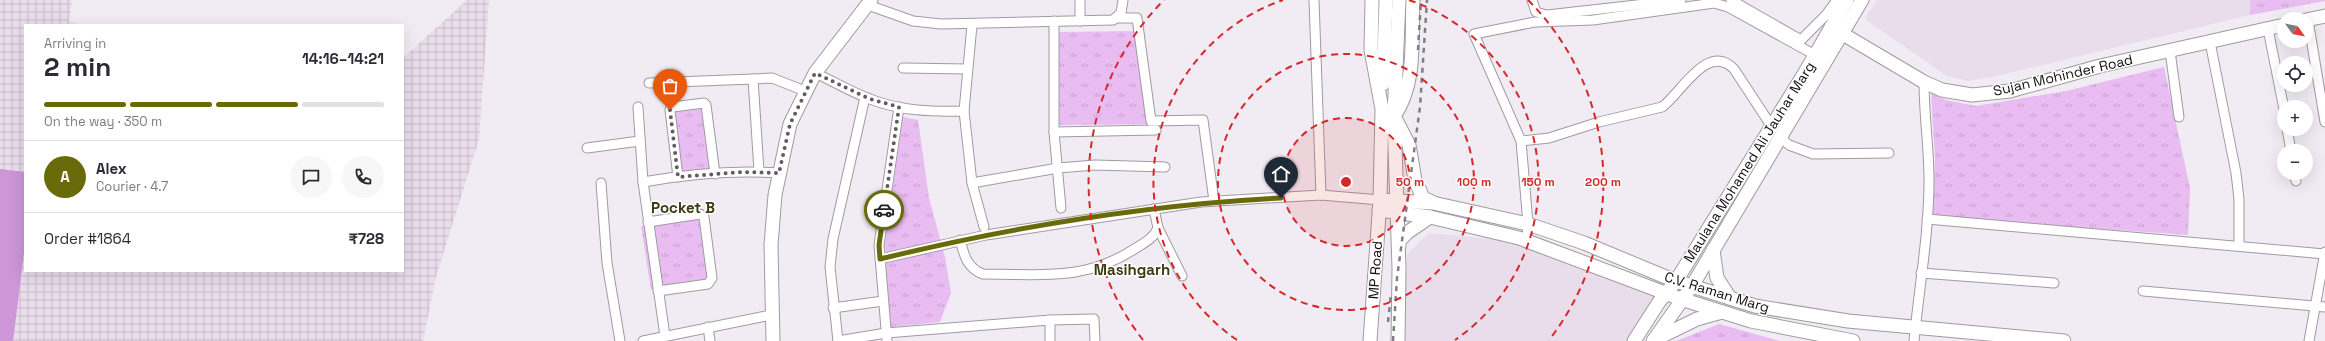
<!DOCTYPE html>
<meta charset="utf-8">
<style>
body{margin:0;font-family:"Space Grotesk",sans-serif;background:#f7f7f7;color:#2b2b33;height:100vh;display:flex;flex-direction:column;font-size:15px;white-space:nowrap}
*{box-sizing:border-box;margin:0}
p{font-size:13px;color:#7c7c81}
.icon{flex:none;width:22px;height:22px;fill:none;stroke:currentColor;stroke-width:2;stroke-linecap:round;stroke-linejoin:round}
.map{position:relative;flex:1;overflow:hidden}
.side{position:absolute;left:24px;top:24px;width:380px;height:248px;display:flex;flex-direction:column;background:#fff;border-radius:0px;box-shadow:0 4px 16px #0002}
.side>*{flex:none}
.needle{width:26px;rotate:123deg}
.controls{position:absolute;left:2277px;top:12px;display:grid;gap:8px}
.controls a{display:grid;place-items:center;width:36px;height:36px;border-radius:50%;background:#fff;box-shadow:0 4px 16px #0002;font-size:20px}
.pin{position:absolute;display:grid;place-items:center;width:34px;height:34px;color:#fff;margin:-41px -17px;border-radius:50% 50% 50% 0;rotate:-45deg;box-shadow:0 0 4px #0007}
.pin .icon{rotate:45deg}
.courier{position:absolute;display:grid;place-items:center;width:40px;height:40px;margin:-20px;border:3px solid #696a09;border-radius:50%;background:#fff;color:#222;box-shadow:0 1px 5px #0007}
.headline em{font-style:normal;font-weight:800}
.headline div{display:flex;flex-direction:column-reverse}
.headline{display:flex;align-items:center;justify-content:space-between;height:68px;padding:0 20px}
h1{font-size:26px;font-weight:800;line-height:30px}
.bar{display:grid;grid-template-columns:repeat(4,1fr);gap:6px 4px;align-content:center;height:48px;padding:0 20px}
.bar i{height:5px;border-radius:3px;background:#e1e1e2}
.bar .active{background:#696a09}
.bar p{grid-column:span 4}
.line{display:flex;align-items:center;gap:10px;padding:0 20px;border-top:1px solid #e1e1e2}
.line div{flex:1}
.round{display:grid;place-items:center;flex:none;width:42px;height:42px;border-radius:21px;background:#f7f7f7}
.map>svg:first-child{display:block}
</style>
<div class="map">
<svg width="2325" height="341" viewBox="0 0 2325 341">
<defs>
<pattern id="industrial-grid" width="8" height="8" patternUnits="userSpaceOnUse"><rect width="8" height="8" fill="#e9ddeb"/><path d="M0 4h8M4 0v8" fill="none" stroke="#c7bcc8"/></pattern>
<pattern id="park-tufts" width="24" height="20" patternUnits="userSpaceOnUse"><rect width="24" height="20" fill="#e9bcf2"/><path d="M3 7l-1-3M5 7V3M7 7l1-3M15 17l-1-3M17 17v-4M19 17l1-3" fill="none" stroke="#c7a0ce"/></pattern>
</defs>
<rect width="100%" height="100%" fill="#f1ebf3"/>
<g fill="#e9ddeb">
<polygon points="1877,0 2250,0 2250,15 1993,77 1968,81 1947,76 1865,19"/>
<polygon points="1429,233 1517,241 1659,296 1629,341 1404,341 1407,254"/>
</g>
<polygon fill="url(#industrial-grid)" points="0,0 72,0 69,21 80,25 25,25 25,271 403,271 403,58 467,0 489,0 479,139 436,277 423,341 0,341"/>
<g fill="url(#park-tufts)">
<polygon points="2250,0 2325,0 2325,1 2250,15"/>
<polygon points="1138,31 1153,124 1057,125 1058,32"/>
<polygon points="2164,67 2190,188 2188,235 2004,222 1933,214 1935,158 1931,93 1946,100 1976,106 2066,91"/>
<polygon points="704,105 714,176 679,178 672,111"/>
<polygon points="903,117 918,120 929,198 945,257 951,293 940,322 890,327 885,243"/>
<polygon points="700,217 709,281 651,290 641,226"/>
<polygon points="1719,324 1780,341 1676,341"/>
</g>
<polygon fill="#cc96d7" points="0,169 25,172 25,245 13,341 0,341"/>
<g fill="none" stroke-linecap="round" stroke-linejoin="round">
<defs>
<g id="street">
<polyline points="1080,0 1080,21"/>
<polyline points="1314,0 1321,195"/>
<polyline points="1532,0 1536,12 1547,15 1681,0"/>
<polyline points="1731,0 1801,40 1826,15 1837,0"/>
<polyline points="868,5 913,21 941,24 1113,20 1121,13 1123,0"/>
<polyline points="1117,18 1137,18 1151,121 1203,120 1214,201"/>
<polyline points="2308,20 2325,122"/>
<polyline points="1054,21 1054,132 1061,208"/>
<polyline points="972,25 964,111 972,183 984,227"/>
<polyline points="2268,29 2284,109"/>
<polyline points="2210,42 2236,173 2239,199 2239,246"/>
<polyline points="2170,51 2179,117"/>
<polyline points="903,68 967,69"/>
<path d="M815,73C833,81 851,92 870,99C900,111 933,112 964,111"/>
<polyline points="753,79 772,78 805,91"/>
<polyline points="649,83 753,79 759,171"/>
<polyline points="638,107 643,182 665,336"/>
<polyline points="2287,129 2291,151"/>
<polyline points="1054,132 1156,130"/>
<polyline points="1780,137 1789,145 1813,154 1889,153"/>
<path d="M1521,141L1549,138L1599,122L1662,107C1680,95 1707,41 1734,69L1772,127"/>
<polyline points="587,148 640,141"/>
<polyline points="2294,173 2296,181"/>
<polyline points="678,177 670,110 672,107 704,103 706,105 715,174"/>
<path d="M643,182C688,174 734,170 779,173"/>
<polyline points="601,183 607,263 620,341"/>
<polyline points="972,183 1058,168 1095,165 1165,167"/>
<polyline points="1927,219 2325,254"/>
<polyline points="648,222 700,214 704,217 712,278 708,284 658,291"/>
<polyline points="1158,228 1182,276"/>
<path d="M960,240C964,255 967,268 983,274C1040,274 1085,282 1136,248C1144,243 1154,238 1158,228L1154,209"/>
<polyline points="1527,241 1528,224 1521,141 1474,34 1535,22 1593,20 1714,3 1728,7 1815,55"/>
<polyline points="880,259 986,235 1201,202 1321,195 1380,200"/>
<polyline points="1921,273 2054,283"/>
<polyline points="2143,291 2325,307"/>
<polyline points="833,308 883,301"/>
<polyline points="1050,320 1050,341"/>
<polyline points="708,327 710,341"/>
<polyline points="643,341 771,315"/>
<polyline points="838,341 886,333 1050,320 1094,319 1095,341"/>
<polyline points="838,341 830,267 833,239 865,97"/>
<polyline points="887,341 879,245 899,107"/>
<path d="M1914,341C1919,288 1929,234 1929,180C1929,147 1924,115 1924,82"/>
<polyline points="2309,341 2325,252"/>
</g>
<g id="secondary">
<polyline points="2306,20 2325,16"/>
<polyline points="1831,27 1924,82 1942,90 1972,95 2010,91 2100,66 2284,25"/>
<polyline points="1383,84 1386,0"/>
<path d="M1394,116C1417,84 1411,38 1413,0"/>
<polyline points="1396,120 1409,145 1415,180 1423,198 1432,202"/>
<polyline points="1380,200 1433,203 1528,224 1584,243 1673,280 1755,306 1848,321 2064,341"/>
<polyline points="1379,210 1430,217 1519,238 1681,299 1751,321 1853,341"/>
<polyline points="1399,246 1399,241 1408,232 1430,217"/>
<polyline points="1713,250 1717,278 1730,298"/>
<polyline points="1656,339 1697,319 1722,312"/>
<polyline points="773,341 771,245 775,195 790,124 815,73 871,0"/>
<polyline points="1370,341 1380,200 1382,109 1371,50 1372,0"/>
<polyline points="1398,341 1399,269 1394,116 1399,0"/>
<polyline points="1634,341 1659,302 1676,281 1804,74 1847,0"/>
<polyline points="1653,341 1692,286 1862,0"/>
</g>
</defs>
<use href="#street" stroke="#a09aa1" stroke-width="11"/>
<use href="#secondary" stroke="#a09aa1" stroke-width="15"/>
<use href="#street" stroke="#fff" stroke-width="9"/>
<use href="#secondary" stroke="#fff" stroke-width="13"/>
<g stroke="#817d82" stroke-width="2.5" stroke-dasharray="5 5" stroke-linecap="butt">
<polyline points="1418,50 1421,0"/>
<polyline points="1388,322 1391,294"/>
<polyline points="1393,341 1397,278 1420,107 1427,0"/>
</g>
</g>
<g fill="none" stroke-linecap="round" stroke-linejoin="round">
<polyline stroke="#605c61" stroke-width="4" stroke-dasharray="0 7.2" points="670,110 678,177 742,172 779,173 790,124 815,73 870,99 899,107 884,210"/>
<path stroke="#696a09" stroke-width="5" d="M884,210L879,245L880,259C1011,227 1146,205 1281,198"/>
</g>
<circle cx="1346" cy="182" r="64" fill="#d62828" fill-opacity=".12"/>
<g fill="none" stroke="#d62828" stroke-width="2" stroke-dasharray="7 5">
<circle cx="1346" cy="182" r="64"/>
<circle cx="1346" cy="182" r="128"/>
<path d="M1237 340A192 192 0 0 1 1283 0M1409 0A192 192 0 0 1 1455 340"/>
<path d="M1143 340A257 257 0 0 1 1164 0M1528 0A257 257 0 0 1 1549 340"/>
</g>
<g text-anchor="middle" stroke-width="3" stroke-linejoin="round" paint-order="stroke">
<g font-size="14" fill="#120f12" stroke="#fff">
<text transform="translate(2063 75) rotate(-13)" y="5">Sujan Mohinder Road</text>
<text transform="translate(1749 162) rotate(-58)" y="5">Maulana Mohamed Ali Jauhar Marg</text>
<text transform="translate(1375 270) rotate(-86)" y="5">MP Road</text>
<text transform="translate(1717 292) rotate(17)" y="5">C.V. Raman Marg</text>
</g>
<g font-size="15" font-weight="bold" fill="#3a3c13" stroke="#fff">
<text x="683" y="213">Pocket B</text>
<text x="1132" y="275">Masihgarh</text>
</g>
</g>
<circle cx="1346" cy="182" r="6" fill="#d62828" stroke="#fff" stroke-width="2"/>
<g font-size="12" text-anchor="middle" font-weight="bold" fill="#d62828" stroke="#fff" stroke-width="3" stroke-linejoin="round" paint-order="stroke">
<text x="1410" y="186">50 m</text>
<text x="1474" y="186">100 m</text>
<text x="1538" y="186">150 m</text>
<text x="1603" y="186">200 m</text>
</g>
</svg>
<div class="controls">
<a><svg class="needle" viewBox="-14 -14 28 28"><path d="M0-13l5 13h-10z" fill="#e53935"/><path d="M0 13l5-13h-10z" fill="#7c7c81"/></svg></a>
<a><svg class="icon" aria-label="locate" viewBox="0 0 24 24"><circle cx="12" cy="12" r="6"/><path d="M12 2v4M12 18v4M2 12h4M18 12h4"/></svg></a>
<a>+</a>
<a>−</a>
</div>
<div class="pin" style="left:670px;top:110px;background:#ea580c"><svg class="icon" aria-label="bag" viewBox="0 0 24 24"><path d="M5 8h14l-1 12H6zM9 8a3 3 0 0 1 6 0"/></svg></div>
<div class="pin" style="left:1281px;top:198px;background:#1f2937"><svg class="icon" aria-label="home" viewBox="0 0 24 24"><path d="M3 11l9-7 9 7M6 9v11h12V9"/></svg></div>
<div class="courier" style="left:884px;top:210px"><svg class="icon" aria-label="car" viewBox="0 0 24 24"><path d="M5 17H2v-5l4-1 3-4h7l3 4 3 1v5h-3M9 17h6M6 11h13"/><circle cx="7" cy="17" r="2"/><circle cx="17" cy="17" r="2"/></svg></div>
<section class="side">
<div class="headline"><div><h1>2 min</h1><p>Arriving in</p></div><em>14:16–14:21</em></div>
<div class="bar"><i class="active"></i><i class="active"></i><i class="active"></i><i></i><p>On the way · 350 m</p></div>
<div class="line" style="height:72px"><b class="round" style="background:#696a09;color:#fff">A</b><div><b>Alex</b><p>Courier · 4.7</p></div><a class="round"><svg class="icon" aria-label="chat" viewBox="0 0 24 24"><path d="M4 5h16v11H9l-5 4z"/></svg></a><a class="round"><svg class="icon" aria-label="phone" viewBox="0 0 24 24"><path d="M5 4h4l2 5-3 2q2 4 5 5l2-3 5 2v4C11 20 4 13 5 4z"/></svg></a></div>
<div class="line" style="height:52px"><div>Order #1864</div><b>₹728</b></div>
</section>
</div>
